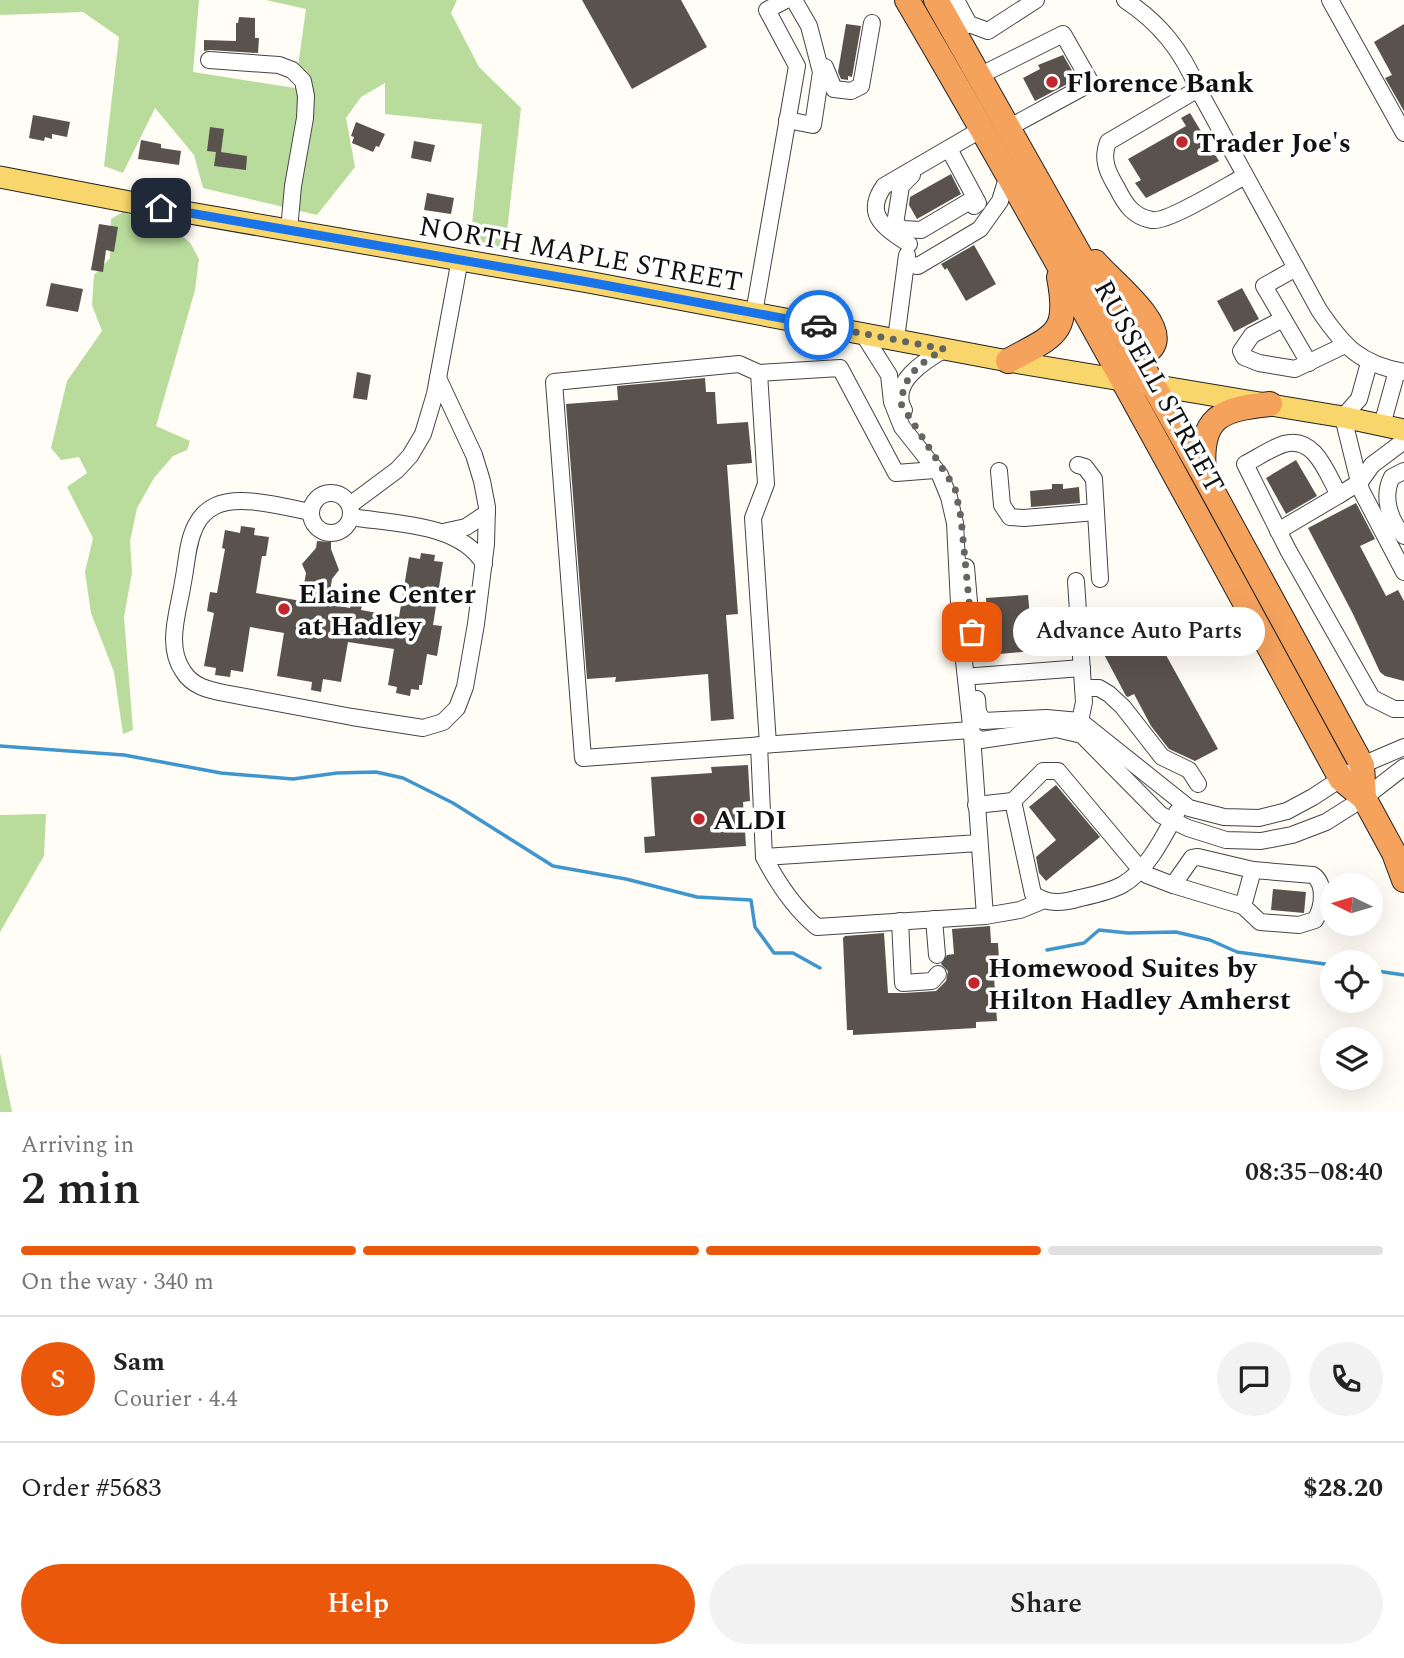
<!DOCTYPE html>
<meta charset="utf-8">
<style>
body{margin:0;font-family:Spectral,serif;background:#f2f2f2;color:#222;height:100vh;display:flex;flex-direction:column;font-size:26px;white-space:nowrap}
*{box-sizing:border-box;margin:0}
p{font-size:23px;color:#767676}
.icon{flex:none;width:38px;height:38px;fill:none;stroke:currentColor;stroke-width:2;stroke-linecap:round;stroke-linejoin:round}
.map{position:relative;height:1112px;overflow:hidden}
.panel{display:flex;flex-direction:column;background:#fff;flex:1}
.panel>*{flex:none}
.needle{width:46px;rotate:275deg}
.fabs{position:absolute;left:1320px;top:873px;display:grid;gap:14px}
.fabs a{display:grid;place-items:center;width:63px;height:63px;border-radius:50%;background:#fff;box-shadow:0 7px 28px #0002;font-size:35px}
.pin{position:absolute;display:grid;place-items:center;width:60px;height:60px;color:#fff;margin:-30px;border-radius:14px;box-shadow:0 4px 10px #0006}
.courier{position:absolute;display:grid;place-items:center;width:70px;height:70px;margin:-35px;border:5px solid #1a73e8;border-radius:50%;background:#fff;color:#222;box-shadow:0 2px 9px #0007}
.bubble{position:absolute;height:49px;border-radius:24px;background:#fff;box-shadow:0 7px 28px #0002;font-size:23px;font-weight:600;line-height:49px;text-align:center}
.head em{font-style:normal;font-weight:600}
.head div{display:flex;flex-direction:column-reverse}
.head{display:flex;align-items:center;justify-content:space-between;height:119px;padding:0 21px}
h1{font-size:46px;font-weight:600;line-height:52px}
.bar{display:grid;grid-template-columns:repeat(4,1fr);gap:10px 7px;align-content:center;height:84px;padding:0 21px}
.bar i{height:9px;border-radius:5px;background:#e0e0e0}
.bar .on{background:#ea580c}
.bar p{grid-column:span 4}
.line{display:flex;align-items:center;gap:18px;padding:0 21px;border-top:2px solid #e0e0e0}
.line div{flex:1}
.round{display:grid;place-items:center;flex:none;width:74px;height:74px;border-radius:37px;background:#f2f2f2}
.cta{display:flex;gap:14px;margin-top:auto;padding:14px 21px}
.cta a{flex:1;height:80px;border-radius:42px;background:#ea580c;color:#fff;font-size:28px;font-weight:600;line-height:80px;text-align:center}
.cta a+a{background:#f2f2f2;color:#222}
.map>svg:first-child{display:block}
</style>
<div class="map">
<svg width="1404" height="1112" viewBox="0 0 1404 1112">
<rect width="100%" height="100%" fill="#fffdf5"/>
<g fill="#b9dc9c">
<polygon points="0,0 199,0 193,72 295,88 306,9 266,0 457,0 451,13 479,67 521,108 505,249 470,245 482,124 385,114 385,83 361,97 346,118 355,167 317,215 203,188 194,155 155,108 123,173 104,166 119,37 83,12 0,15"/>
<polygon points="123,212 176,230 191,244 199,259 195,290 156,426 190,441 187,450 173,456 154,478 137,508 130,541 132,572 124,617 133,730 123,734 114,672 91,613 85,572 93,538 67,487 87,473 79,457 61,460 51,448 67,381 102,331 92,305 94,275 110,258 111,219"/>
<polygon points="46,814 44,856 0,932 0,815"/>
<polygon points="0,1053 12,1112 0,1112"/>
</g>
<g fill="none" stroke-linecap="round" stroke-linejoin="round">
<g stroke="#3f96cf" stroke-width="3.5">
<polyline points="0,746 124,755 221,773 293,779 337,773 376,772 403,778 453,803 553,866 626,879 697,897 751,900 755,927 774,953 793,953 820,968"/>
<polyline points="1047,950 1084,943 1099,930 1128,933 1176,932 1210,940 1237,952 1332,965"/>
<polyline points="1370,970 1404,975"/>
</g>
</g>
<g fill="#5a524d">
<polygon points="582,0 681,0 707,47 632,89"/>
<polygon points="239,17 255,18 255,38 259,38 258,53 210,50 204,51 204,40 236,41 236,23 238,23"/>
<polygon points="846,24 861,26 852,77 848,76 848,80 841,79 838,72"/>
<polygon points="1404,24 1404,111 1385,78 1392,75 1374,42"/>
<polygon points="1063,55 1077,79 1035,101 1023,78 1040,69 1038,65"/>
<polygon points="1190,113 1219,161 1146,198 1135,183 1141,180 1128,159 1186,126 1181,118"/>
<polygon points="33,115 70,122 67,137 52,134 52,139 45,137 44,141 29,138"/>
<polygon points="356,122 385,134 379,147 376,146 373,152 352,143 354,137 351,136"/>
<polygon points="210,127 224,129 221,152 247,156 246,170 214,166 216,152 207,151"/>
<polygon points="141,140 161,144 161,148 181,151 179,165 138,159"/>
<polygon points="414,141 435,145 431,162 411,158"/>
<polygon points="951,174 961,194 917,219 909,205 910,197"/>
<polygon points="427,193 454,198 451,214 424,210"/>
<polygon points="99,224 118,227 114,252 106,250 103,272 91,270"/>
<polygon points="974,245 996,284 966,301 947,268 945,270 941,264"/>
<polygon points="51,283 83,289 78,312 46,306"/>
<polygon points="1242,288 1259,319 1234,332 1217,301"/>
<polygon points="357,372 371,375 367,400 353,398"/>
<polygon points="705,378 706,392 715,392 717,424 748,422 752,463 727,465 738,614 726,615 734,719 711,721 708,674 615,682 616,677 587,679 566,404 618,400 617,386"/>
<polygon points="1296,460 1317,496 1286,514 1266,478"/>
<polygon points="1052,484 1063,484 1063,489 1079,487 1080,503 1031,507 1030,491 1052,489"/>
<polygon points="1356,503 1375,539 1360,546 1386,596 1398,590 1404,601 1404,681 1385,676 1380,672 1353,614 1308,528"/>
<polygon points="241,526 255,528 254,535 269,537 266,556 262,556 256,593 301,601 306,573 302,564 316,548 317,541 331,542 331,549 339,570 332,579 328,604 350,608 351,603 362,605 361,610 399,617 409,557 420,559 421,553 435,555 434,561 443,562 433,625 442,626 437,656 427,654 422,685 419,685 419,690 411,689 410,696 396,693 397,687 388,685 394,649 348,642 341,682 323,679 321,692 311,690 312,682 277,676 284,633 250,627 243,672 231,670 230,677 215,675 216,668 204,666 214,613 207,611 210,592 217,593 225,549 222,548 225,530 240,533"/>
<polygon points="1028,595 1033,651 989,655 986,598"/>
<polygon points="1146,619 1218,749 1195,761 1169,749 1151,726 1134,694 1128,697 1126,696 1099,645"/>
<polygon points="748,765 750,801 743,802 746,846 645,853 644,837 655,836 651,777 712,773 711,767"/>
<polygon points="1056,785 1100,837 1046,881 1039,873 1036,857 1056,840 1029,807"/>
<polygon points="1273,889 1306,892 1304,913 1271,910"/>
<polygon points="990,926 991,943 998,943 1000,977 994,977 997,1021 976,1022 976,1028 853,1035 853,1030 847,1030 843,938 845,936 884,933 888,993 904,993 936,991 946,981 948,971 941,964 947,955 954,954 952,929"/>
</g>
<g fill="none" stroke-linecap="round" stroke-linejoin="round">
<defs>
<g id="minor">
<polyline points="956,0 969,24"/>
<path d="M1125,0C1160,23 1182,51 1198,89L1319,310C1344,347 1360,364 1404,372"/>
<polyline points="1330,0 1404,133"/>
<polyline points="953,32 969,24 988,31 1036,0"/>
<polyline points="209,60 279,65 292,70 303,81 306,96 305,118 293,186 289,230"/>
<polyline points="825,67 834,89 851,91 861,86 872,23"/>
<polyline points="979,76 1063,34 1091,83 1008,128"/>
<path d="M1198,89L1108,142C1101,160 1108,173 1117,188C1125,204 1133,217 1152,220C1167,223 1228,185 1245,176"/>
<polyline points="787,120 813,125 821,72 809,26 794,0"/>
<polyline points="949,149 978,203 974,206"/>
<polyline points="912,175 901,186 895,224 903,229 921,230 975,198"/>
<path d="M909,244C886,228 863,216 884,186L982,129"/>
<polyline points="906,264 918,266 980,229 1000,201 1008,175"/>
<polyline points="1296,268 1264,286 1309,363"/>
<polyline points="754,313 797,66 767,10 786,0"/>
<polyline points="1283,319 1252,335 1241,351 1244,357 1259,363 1295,369 1345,345"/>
<polyline points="863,334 889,375 892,402 902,427 940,475 949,497 955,523 960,624 972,735 981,740 1056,729 1082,735 1161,815 1188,828 1226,840 1261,841 1292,835 1326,822 1364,798 1404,767"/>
<polyline points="896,339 907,255"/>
<polyline points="1369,363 1359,399 1343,417 1361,490 1404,572"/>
<polyline points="759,373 840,368 896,473 935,470"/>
<path d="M904,410C888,383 926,360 945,349"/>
<polyline points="1382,425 1397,371"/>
<path d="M1404,441L1372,465L1360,482L1339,495C1327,474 1315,435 1284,444C1271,448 1257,458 1245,464L1288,550L1372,698L1394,709H1404"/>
<polyline points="1078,465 1085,467 1094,479 1100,579"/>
<polyline points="999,471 1002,505 1010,517 1024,518 1096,512"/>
<path d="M1404,471L1392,477C1382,496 1389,520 1404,536"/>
<circle cx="331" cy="513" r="20"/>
<polyline points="350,505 397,470 410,456 423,434 435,394 460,259"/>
<path d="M310,512C284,507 240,494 215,506C207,510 200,517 196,525C187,542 187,563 183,582C179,610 165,645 183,671C192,686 208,690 224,693L352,717L423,728L443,722L457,708L465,687L476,624L486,544L487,507L482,481L474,455L438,378"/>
<path d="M351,517C394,524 460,523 484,564"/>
<polyline points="1278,531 1339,495"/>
<polyline points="443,532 466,527 487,513"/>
<polyline points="966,567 973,649"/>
<polyline points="1076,581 1084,702 1080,721"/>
<polyline points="975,676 1082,668"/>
<polyline points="1083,688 1099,688 1109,694 1123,707 1162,757 1189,770 1198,784"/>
<polyline points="977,699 978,712 983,721 1046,718 1080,721 1189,808 1224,817 1259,818 1287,811 1313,797 1362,765 1404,747"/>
<path d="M972,735L985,916L817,927C795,909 777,882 764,857L979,843"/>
<polyline points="768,744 753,518 766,484 759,373 739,364 554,382 583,758 971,730"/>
<polyline points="759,745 764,857"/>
<polyline points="1013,801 1043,771 1058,771 1140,869 1147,875 1173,885 1192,858 1198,857 1253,870 1243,906 1173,885"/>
<path d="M976,805L1013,801L1033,894C1048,905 1063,903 1080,898C1094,895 1109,892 1122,885C1147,871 1164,836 1177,812"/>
<path d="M1243,906L1260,922L1299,925L1315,920C1323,908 1326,884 1313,875L1253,870"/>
<polyline points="985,916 1020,910 1042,901"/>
<polyline points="934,919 937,955"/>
<polyline points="900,921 903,983 932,981 938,974"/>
</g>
<polyline id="major" points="0,177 161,208 588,282 1008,361 1343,417 1404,430"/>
<g id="highway">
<path d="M907,0C1057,256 1199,518 1341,779L1364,798L1394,853L1404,880"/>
<polyline points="936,0 1205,477 1362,765 1364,798"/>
<path d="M1095,262C1109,279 1168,324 1152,347C1145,356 1133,359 1123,359"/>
<path d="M1008,361C1055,335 1070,335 1059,277"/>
<path d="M1204,473C1199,417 1220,409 1270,404"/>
</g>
</defs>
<use href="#minor" stroke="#444" stroke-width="18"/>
<use href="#major" stroke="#222" stroke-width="23"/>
<use href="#highway" stroke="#222" stroke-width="26"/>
<use href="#minor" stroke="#fff" stroke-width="16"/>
<use href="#major" stroke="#f9d66b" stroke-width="21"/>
<use href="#highway" stroke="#f5a25d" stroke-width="24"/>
</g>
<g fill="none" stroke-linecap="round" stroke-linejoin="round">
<path stroke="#646461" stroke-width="7" stroke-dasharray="0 12.6" d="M819,325L944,349C920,364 904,373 901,404L955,488L961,518L972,632"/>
<polyline stroke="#1a73e8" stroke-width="9" points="161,208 588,282 819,325"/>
</g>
<g fill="#c4262e" stroke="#fff" stroke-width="2.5">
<circle cx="1052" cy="82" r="7"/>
<circle cx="1182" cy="142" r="7"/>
<circle cx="284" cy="609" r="7"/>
<circle cx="699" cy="819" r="7"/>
<circle cx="974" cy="983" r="7"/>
</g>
<g text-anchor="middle" stroke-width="7" stroke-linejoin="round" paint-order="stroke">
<g font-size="28" font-weight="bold" fill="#111" stroke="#fff" text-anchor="start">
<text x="1066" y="92">Florence Bank</text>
<text x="1196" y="152">Trader Joe's</text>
<text x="298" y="603">Elaine Center<tspan x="298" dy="32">at Hadley</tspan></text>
<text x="713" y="829">ALDI</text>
<text x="988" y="977">Homewood Suites by<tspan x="988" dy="32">Hilton Hadley Amherst</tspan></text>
</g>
<g font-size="28" fill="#111" stroke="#fff">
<text transform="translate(581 253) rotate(10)" y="10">NORTH MAPLE STREET</text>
<text transform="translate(1160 386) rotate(61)" y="10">RUSSELL STREET</text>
</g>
</g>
</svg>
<div class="fabs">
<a><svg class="needle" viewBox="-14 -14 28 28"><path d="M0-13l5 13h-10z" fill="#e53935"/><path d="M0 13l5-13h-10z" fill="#767676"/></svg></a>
<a><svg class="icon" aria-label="locate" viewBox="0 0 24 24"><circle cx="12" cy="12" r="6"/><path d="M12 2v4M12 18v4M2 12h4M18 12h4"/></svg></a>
<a><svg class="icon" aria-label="layers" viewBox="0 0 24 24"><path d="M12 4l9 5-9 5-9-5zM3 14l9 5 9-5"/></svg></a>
</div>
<div class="pin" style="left:972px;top:632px;background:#ea580c"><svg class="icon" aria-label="bag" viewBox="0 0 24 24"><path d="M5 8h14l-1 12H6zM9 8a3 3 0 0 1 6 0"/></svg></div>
<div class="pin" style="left:161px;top:208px;background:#1f2937"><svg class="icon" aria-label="home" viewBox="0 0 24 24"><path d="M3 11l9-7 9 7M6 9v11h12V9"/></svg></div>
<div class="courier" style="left:819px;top:325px"><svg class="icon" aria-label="car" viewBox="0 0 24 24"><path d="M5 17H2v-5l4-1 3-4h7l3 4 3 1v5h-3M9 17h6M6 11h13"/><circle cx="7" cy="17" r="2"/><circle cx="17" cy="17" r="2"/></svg></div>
<div class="bubble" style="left:1013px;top:607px;width:252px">Advance Auto Parts</div>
</div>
<section class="panel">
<div class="head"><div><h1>2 min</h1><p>Arriving in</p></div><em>08:35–08:40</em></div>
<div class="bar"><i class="on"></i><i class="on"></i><i class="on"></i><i></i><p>On the way · 340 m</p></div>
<div class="line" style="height:126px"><b class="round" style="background:#ea580c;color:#fff">S</b><div><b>Sam</b><p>Courier · 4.4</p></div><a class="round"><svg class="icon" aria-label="chat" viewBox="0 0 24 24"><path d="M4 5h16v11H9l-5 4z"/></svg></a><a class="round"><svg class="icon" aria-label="phone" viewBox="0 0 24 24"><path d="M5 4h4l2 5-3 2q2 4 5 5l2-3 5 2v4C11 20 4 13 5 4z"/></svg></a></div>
<div class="line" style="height:91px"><div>Order #5683</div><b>$28.20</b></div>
<div class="cta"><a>Help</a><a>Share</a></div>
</section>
